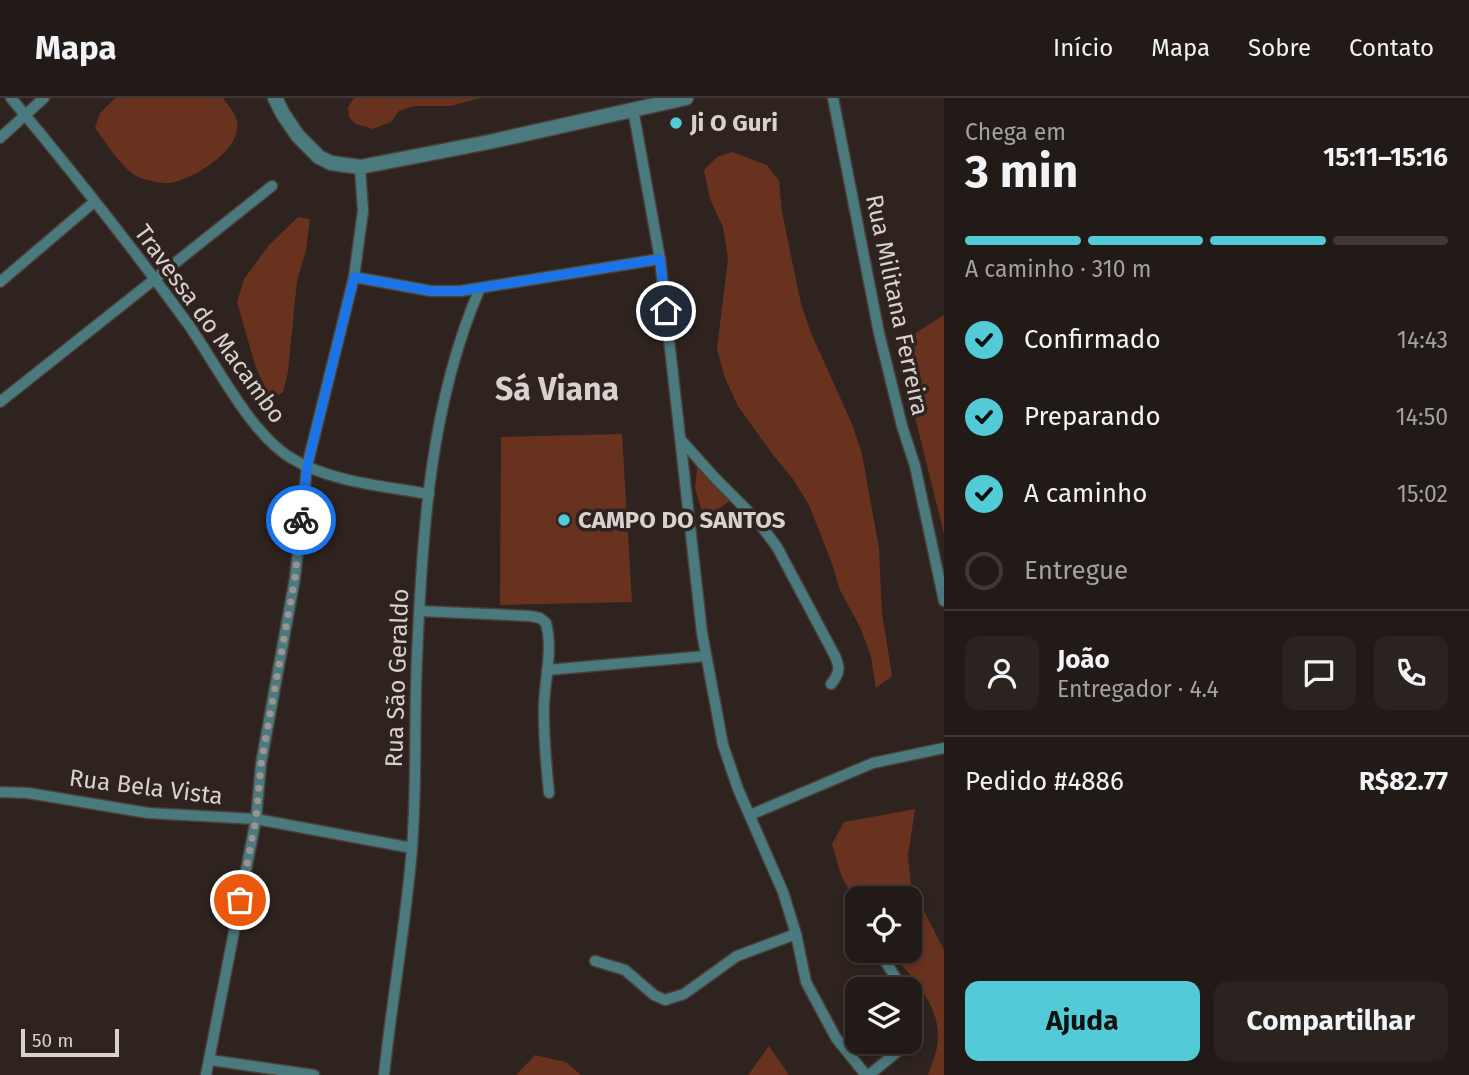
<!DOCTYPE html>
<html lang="pt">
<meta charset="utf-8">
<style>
body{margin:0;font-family:"Fira Sans",sans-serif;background:#2a2320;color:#f1f3f6;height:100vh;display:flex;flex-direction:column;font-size:26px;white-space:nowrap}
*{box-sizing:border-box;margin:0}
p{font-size:23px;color:#a2a1a1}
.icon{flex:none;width:38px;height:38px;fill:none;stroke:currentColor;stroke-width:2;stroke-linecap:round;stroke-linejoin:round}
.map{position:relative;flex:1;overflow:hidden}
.details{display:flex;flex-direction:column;background:#221a17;width:525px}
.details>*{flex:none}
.buttons{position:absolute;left:845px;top:788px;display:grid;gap:14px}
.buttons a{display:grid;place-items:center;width:77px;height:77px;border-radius:14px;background:#221a17;box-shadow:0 4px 10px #0003,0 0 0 2px #3f3836;font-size:35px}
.scale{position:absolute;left:21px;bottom:18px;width:98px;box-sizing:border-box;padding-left:7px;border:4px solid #d9d1ce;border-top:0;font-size:19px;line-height:24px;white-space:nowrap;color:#d9d1ce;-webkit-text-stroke:5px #2e231f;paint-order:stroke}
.pin{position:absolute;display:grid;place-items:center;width:60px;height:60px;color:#fff;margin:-30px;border:4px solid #fff;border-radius:50%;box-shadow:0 2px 7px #0007}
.courier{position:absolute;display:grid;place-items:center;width:70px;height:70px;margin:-35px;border:5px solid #1a73e8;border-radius:50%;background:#fff;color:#222;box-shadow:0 2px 9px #0007}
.overview em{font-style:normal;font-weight:700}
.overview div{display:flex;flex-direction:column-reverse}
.overview{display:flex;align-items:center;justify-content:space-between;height:119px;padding:0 21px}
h1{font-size:46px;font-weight:700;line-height:52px}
.bar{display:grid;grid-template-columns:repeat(4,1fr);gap:10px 7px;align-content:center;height:84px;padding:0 21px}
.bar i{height:9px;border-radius:5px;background:#3f3836}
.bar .current{background:#52cbd7}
.bar p{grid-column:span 4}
.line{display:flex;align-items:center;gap:18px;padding:0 21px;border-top:2px solid #3f3836}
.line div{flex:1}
.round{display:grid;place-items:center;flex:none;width:74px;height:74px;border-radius:14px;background:#2a2320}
ol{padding:0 21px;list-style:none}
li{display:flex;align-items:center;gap:21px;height:77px}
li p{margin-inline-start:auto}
li .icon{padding:7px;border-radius:50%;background:#52cbd7;color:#111;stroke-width:4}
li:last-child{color:#a2a1a1}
li i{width:38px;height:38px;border:4px solid #3f3836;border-radius:50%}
.action{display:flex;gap:14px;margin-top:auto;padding:14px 21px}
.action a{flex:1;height:80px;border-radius:14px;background:#52cbd7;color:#111;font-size:28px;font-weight:700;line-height:80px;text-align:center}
.action a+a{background:#2a2320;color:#f1f3f6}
header{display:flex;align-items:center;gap:42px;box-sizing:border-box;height:98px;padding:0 35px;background:#221a17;border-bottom:2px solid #3f3836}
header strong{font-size:33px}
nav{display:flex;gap:38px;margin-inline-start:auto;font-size:24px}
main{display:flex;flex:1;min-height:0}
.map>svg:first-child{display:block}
</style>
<header>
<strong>Mapa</strong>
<nav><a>Início</a><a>Mapa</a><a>Sobre</a><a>Contato</a></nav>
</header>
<main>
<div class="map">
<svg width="944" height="977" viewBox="0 0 944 977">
<rect width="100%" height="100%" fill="#2e231f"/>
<g fill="#68321f">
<path d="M115,0H223C227,6 236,16 237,23C243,51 193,82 170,85C162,86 145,82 138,79C120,69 107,45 95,30L100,15Z"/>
<polygon points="354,0 481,0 450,8 414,8 399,13 391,24 373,31 356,26 349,19 348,9"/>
<polygon points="732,54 767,67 779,83 782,114 801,206 811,235 852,326 862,356 879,450 882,515 892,578 876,590 871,559 861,531 840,492 831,463 809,407 793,381 773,357 738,308 725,280 717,251 728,160 723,129 710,101 704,72 717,59"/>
<polygon points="298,119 310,121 306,152 297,183 288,274 283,294 271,302 256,270 237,204 244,181 269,147"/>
<polygon points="944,217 944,436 897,247"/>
<polygon points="622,336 632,504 500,507 501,339"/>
<polygon points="699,354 734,400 704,421 695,390"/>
<path d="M915,711L908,757L911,788L944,852V977H928C932,965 938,952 938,940C939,904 910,878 889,852H910V800H858L857,807L841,777L832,746L844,724Z"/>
<polygon points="769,948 789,977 748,977"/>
<polygon points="535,957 566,964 581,977 516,977"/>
</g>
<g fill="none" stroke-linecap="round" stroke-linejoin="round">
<defs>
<g id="minor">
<path d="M11,0C72,73 132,149 188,226C217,267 249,334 291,360C330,384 383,388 429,396"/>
<polyline points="833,0 879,235 902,328 915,368 944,503"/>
<polyline points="633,11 660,161 702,535 723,647 738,691 783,794 796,836 806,884 836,940 866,977"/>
<polyline points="0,40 44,0"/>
<polyline points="354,179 431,193 460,193 660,161"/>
<polyline points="0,184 94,104"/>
<polyline points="0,304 272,88"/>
<path d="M681,342L716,381L756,421L777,449L835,558C840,570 840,575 831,586"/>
<path d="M420,513L530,518L540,520L546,525C553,552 545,580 544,607C543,636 546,665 549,695"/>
<polyline points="547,572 706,558"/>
<polyline points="0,694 28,695 148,715 256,721 412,750"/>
<polyline points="750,717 873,665 944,650"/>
<polyline points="878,852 903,891"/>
<polyline points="595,863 625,872 654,897 665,902 684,896 737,858 796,836"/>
<polyline points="910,902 913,908 910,932"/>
<polyline points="210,962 314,977"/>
<polyline points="206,977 256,721 261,666 295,480 307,368 354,179 363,113 360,69"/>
<path d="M384,977C392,901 406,826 412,750C417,687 414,623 417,559C422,436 430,305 480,190"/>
<polyline points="869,977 897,954 905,943"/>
</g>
<polyline id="tertiary" points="275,0 283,16 298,38 319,59 331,65 360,69 489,44 686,0"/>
</defs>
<use href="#minor" stroke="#493f3b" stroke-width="13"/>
<use href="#tertiary" stroke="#493f3b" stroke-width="17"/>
<use href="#minor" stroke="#4b7a7e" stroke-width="10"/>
<use href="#tertiary" stroke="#4b7a7e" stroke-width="14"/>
</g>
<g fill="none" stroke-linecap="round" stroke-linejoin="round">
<polyline stroke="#9d9491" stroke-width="7" stroke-dasharray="0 12.6" points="240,802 256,721 261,666 295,480 301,422"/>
<polyline stroke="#1a73e8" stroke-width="9" points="301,422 307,369 354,179 431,193 460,193 660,161 666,213"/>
</g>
<g fill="#52cbd7" stroke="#2e231f" stroke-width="2.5">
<circle cx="676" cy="25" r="7"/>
<circle cx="564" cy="422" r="7"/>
</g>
<g text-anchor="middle" stroke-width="7" stroke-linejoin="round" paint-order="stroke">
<g font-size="24" font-weight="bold" fill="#d9d1ce" stroke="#2e231f" text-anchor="start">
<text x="690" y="33">Ji O Guri</text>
<text x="578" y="430">CAMPO DO SANTOS</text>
</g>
<g font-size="24" fill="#d9d1ce" stroke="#2e231f">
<text transform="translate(897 207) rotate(78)" y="8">Rua Militana Ferreira</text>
<text transform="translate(210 226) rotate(54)" y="8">Travessa do Macambo</text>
<text transform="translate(397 580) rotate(-88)" y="8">Rua São Geraldo</text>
<text transform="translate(146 689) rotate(7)" y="8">Rua Bela Vista</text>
</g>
<g font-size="32" font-weight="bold" fill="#d9d1ce" stroke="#2e231f">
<text x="557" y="302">Sá Viana</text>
</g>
</g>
</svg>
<div class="buttons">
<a><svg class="icon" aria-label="locate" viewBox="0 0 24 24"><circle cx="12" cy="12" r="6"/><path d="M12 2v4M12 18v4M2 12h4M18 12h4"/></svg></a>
<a><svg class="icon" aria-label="layers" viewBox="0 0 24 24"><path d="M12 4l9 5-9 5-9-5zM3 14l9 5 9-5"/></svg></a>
</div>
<div class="scale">50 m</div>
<div class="pin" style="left:240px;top:802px;background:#ea580c"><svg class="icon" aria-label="bag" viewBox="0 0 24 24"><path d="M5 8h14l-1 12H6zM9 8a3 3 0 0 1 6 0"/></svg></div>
<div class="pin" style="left:666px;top:213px;background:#1f2937"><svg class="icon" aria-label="home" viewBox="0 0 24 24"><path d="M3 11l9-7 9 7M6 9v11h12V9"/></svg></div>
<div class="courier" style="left:301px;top:422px"><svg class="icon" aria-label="bike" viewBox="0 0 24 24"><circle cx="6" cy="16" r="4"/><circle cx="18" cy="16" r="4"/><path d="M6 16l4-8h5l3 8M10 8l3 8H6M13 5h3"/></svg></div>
</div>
<section class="details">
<div class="overview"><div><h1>3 min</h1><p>Chega em</p></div><em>15:11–15:16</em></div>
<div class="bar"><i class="current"></i><i class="current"></i><i class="current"></i><i></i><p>A caminho · 310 m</p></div>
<ol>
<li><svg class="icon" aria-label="check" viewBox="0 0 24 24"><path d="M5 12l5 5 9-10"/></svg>Confirmado<p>14:43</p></li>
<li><svg class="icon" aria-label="check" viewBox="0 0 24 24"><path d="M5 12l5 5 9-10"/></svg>Preparando<p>14:50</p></li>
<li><svg class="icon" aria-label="check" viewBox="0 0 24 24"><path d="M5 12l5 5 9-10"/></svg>A caminho<p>15:02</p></li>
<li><i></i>Entregue</li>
</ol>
<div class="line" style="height:126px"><a class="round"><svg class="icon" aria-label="person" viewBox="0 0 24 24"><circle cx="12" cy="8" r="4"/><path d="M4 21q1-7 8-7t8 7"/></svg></a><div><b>João</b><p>Entregador · 4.4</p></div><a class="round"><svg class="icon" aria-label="chat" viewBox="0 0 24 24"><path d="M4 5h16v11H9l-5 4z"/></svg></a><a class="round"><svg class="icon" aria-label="phone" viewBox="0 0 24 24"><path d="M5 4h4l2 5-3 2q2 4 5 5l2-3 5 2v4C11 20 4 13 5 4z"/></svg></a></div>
<div class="line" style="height:91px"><div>Pedido #4886</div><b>R$82.77</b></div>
<div class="action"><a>Ajuda</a><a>Compartilhar</a></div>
</section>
</main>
